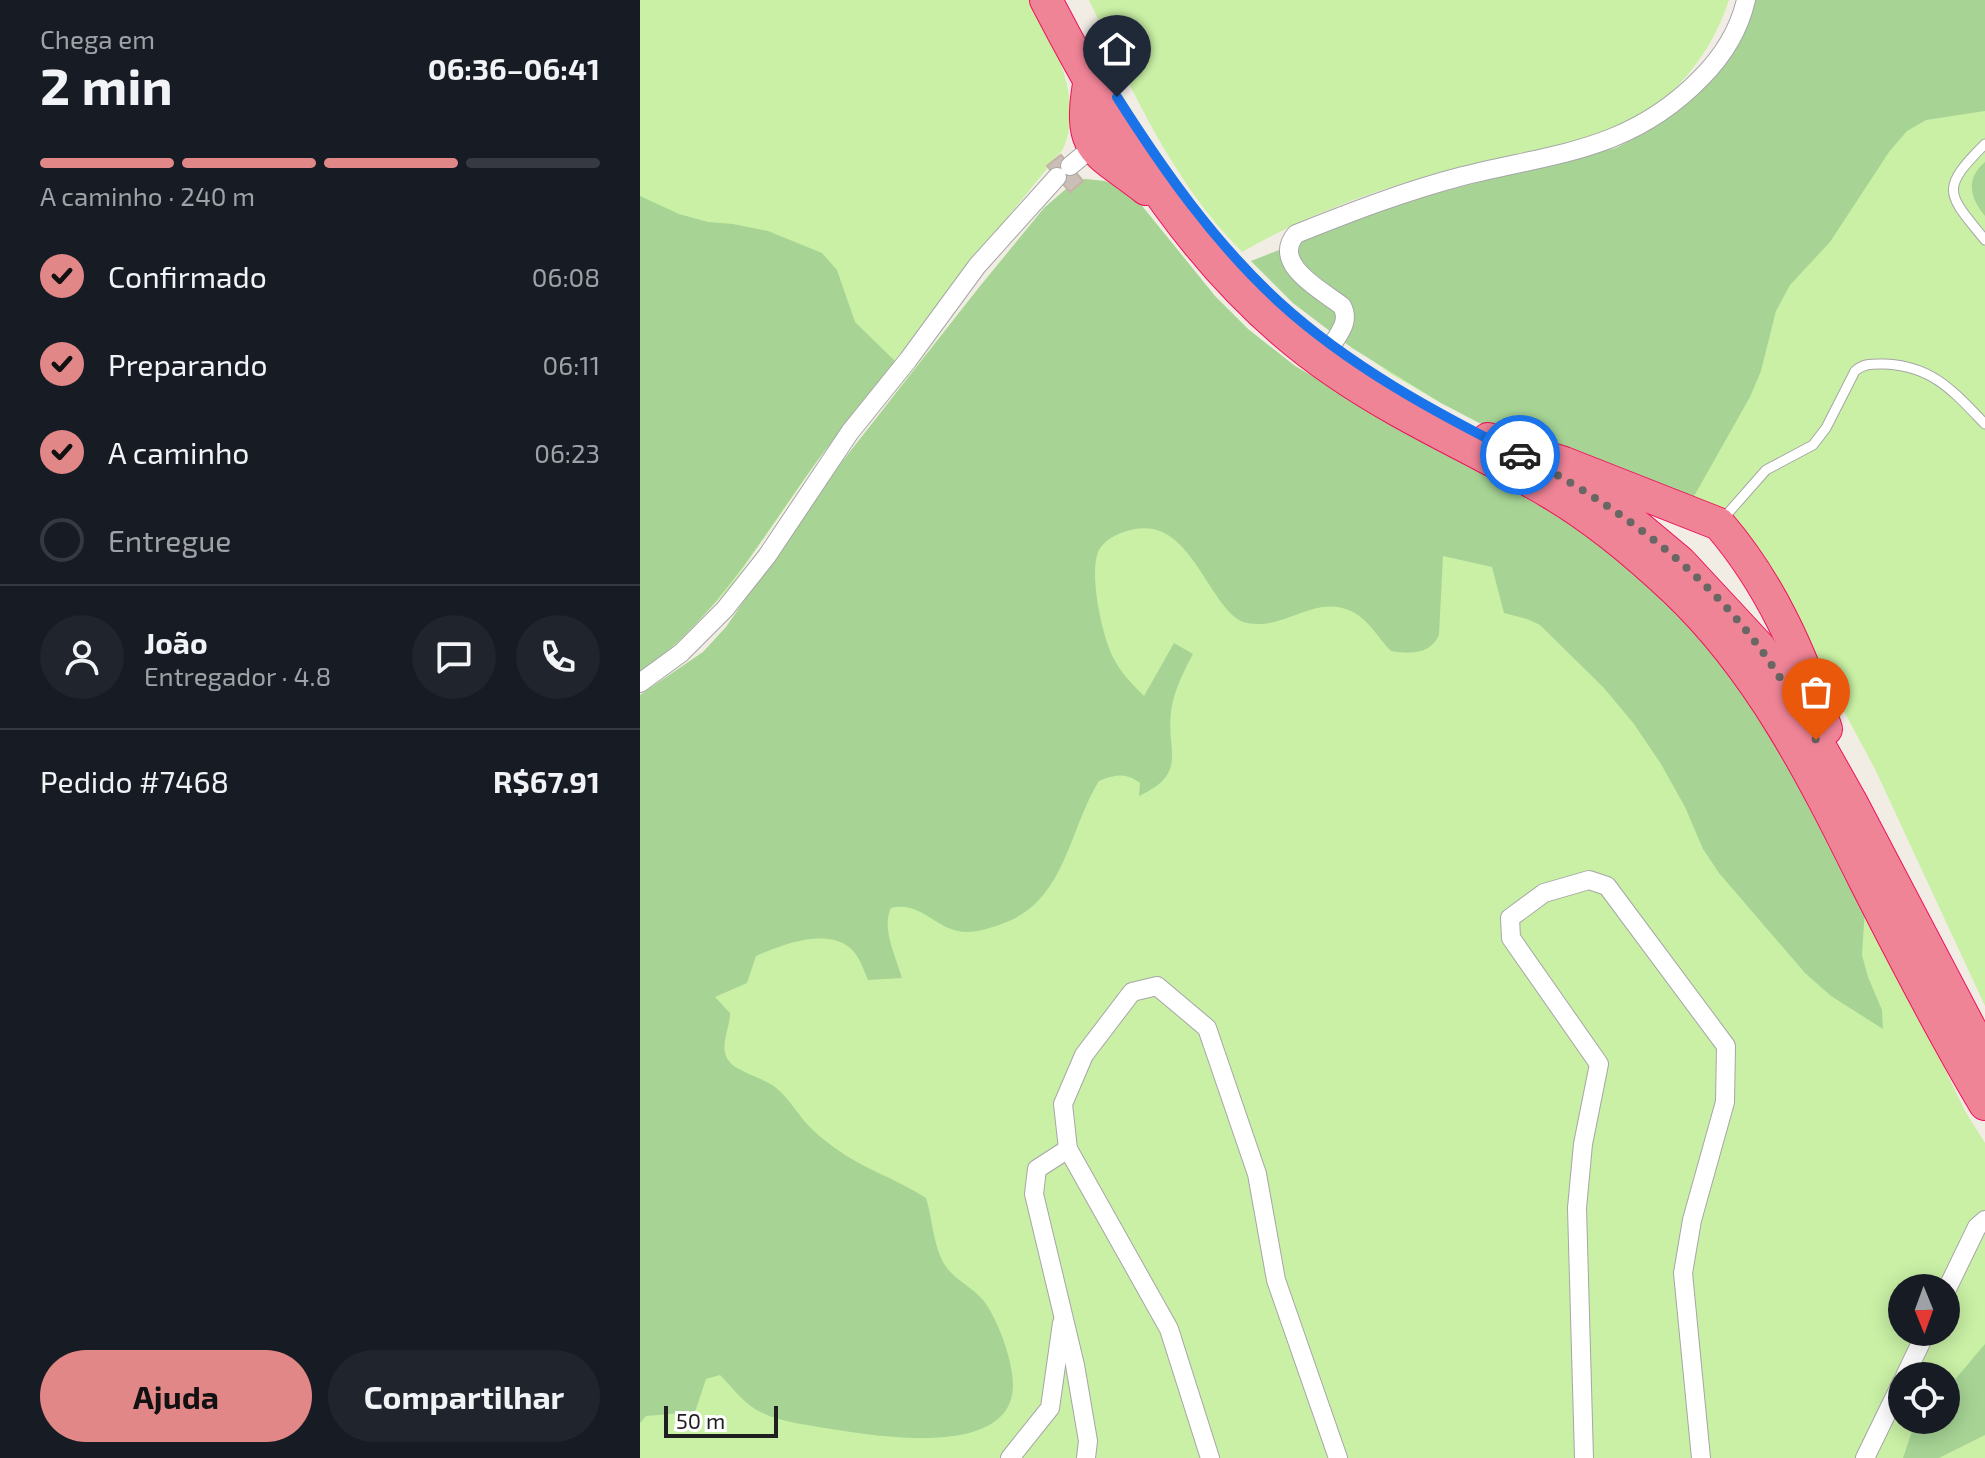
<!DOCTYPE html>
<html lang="pt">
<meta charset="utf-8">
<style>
body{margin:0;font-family:"Exo 2",sans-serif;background:#20242c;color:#f1f3f6;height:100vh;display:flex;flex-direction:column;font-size:30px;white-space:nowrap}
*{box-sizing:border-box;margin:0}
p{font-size:26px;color:#9ea1a6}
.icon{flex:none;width:44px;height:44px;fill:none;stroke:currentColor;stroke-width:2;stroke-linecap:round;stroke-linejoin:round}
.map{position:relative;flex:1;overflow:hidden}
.sheet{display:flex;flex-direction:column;background:#171b24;width:640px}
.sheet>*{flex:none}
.needle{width:52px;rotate:179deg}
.controls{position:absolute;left:1248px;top:1274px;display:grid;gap:16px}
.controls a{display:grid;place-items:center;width:72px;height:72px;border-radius:50%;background:#171b24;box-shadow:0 4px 20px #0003;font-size:40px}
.scale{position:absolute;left:24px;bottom:20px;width:114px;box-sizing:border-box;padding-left:8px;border:4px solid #1f1f1f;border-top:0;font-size:22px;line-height:28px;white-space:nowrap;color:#1f1f1f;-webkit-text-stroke:6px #fff;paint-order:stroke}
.pin{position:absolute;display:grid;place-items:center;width:68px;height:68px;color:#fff;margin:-82px -34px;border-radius:50% 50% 50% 0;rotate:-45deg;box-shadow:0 0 8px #0007}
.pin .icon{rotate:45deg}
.courier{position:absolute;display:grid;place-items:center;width:80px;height:80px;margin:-40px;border:6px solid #1a73e8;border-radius:50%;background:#fff;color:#222;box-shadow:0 2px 10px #0007}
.overview em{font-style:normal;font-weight:700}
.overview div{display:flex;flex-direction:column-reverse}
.overview{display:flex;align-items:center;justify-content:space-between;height:136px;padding:0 40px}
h1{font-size:52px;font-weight:700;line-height:60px}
.bar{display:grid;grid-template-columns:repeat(4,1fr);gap:12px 8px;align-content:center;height:96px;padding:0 40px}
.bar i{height:10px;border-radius:6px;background:#363941}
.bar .selected{background:#e18787}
.bar p{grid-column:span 4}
.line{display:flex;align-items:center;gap:20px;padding:0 40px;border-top:2px solid #363941}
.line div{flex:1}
.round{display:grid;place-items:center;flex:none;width:84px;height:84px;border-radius:42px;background:#20242c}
ol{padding:0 40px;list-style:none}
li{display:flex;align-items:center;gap:24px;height:88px}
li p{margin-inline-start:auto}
li .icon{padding:8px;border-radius:50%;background:#e18787;color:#111;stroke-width:4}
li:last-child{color:#9ea1a6}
li i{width:44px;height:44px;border:4px solid #363941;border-radius:50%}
.action{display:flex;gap:16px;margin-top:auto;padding:16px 40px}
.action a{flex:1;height:92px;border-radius:48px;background:#e18787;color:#111;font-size:32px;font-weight:700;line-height:92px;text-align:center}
.action a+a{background:#20242c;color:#f1f3f6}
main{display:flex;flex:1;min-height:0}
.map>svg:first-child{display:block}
</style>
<main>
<section class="sheet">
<div class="overview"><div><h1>2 min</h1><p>Chega em</p></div><em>06:36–06:41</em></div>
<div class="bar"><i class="selected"></i><i class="selected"></i><i class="selected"></i><i></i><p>A caminho · 240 m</p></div>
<ol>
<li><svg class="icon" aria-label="check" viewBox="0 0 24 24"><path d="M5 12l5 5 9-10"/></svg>Confirmado<p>06:08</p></li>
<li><svg class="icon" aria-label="check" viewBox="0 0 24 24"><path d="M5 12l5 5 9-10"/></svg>Preparando<p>06:11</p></li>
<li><svg class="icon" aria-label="check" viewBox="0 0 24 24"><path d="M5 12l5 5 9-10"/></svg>A caminho<p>06:23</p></li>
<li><i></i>Entregue</li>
</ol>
<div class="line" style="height:144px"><a class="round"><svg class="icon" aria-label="person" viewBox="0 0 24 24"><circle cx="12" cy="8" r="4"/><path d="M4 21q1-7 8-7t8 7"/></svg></a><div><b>João</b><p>Entregador · 4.8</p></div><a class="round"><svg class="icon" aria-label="chat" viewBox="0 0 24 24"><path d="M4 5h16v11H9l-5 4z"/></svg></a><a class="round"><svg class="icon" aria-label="phone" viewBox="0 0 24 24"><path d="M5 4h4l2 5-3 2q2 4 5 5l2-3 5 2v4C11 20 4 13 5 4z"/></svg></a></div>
<div class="line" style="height:104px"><div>Pedido #7468</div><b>R$67.91</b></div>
<div class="action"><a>Ajuda</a><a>Compartilhar</a></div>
</section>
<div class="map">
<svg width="1345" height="1458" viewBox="0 0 1345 1458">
<rect width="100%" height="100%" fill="#f1ede4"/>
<g fill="#c9f0a5" fill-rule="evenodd">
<path d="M0,0H394C413,44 445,101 423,149L335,257L178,460L89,589L29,652L0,673Z"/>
<path d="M449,0H1089C1071,55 1034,100 982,127C953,142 914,146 882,153C842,162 803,172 764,183C707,200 653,223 602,252C531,180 492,90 449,0Z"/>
<polygon points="1345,0 1345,1006 1235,769 1157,624 1112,552 801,403 751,374 653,303 611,261 833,183 976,148 1008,131"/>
<path d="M445,179L465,181L494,196L575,296L608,329L655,366L823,464L913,513L1084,655L1272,1000L1325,1111L1345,1143V1458H0V695L63,652L86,627L260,387L337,290L404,208L433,183ZM1262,1288H1306V1332H1262ZM1262,1376H1306V1420H1262Z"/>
</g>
<g fill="#a7d495">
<polygon points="1112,0 1345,0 1345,111 1286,120 1267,131 1249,152 1190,242 1150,285 1136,311 1121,371 1110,397 1049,505 862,435 801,403 712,348 653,303 611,261 765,201 976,148 1008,131 1042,107"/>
<path d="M1345,162V216C1330,198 1325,179 1345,162Z"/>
<path d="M445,179L465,181L494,196L575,296L608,329L655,366L823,464L913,513L965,545L1013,583L1117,699L1225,907L1222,955L1228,977L1242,1010L1243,1029L1191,996L1165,973L1079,873L1063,849L1045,807L1021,764L994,724L963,687L900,625L887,619L864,613L852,567L803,556L799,635C790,655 769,654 751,651C738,638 729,620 713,612C674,593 646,631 607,623C577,617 559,548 522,532C508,526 495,528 481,533C471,537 463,542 458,552C449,575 462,637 474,659C482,674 492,684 504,696L534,643L553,654C543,673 534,690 531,712C526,751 549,773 499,796L500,783C485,772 475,775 459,781C429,829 426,898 367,922C354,927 339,932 325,932C295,930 281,900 251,908C241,928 256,957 262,978L228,980C223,968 219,955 209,947C184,928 141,945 116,956L107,983L75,997L90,1013C90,1029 79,1045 88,1060C96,1072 122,1077 135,1087C148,1097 156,1112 167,1124C175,1133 185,1141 195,1148C223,1169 257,1179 286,1198C293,1220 293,1249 307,1268C316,1280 333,1288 343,1300C358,1319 373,1361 373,1385C373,1458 240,1437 191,1429C168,1425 136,1422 115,1409C102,1401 91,1386 80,1375L66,1379L55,1412L6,1416L0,1423V695L63,652L86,627L186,482L337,290L404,208L433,183Z"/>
<path d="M0,196L39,214L68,222L93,224L128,231L182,253L197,270L215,322L255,361C225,400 193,438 165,478C112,553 76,617 0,673Z"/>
<polygon points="1345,1344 1345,1435 1299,1458 1263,1458 1273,1428 1279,1420 1306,1420 1306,1390"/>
</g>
<polygon fill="#c9bfb7" stroke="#c4b3a5" stroke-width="2" points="421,155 443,181 430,192 407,166"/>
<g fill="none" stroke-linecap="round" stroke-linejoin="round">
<defs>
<g id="service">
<path d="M1345,144C1299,190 1307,193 1345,240"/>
<path d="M1081,521L1126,470L1173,445L1186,428L1215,371C1224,363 1233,364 1245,364C1293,366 1314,392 1345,424"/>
</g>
<g id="minor">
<polyline points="430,166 453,147"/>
<path d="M692,345C700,332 710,321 702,306C683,291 630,264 656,234C711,212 765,191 823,176C915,153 990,151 1061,78C1082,57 1099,30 1106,0"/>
<polyline points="0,683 41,653 85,609 127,556 210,432 268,360 337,266 417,177"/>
<polyline points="428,1149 397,1169 394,1194 435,1365 448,1441 446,1458"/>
<polyline points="1306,1291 1337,1227 1345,1220"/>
<polyline points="1265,1376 1286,1332"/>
<polyline points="370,1458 410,1408 422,1323"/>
<polyline points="570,1458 529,1329 428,1149 423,1104 444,1055 492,992 517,986 567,1028 617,1174 636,1280 698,1458"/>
<polyline points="944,1458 937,1208 943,1144 959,1064 871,938 870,918 904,893 949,880 967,886 1086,1046 1085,1102 1052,1220 1043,1273 1061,1458"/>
<polyline points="1225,1458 1262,1382"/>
</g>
<g id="motorway">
<path d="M406,0C479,141 562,281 696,372C764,419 840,451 911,493C955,519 997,554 1034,589C1120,670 1173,776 1225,881C1263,956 1302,1032 1345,1104"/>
<path d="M449,84C438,152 456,150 506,189"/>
<path d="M848,439L924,463L1079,524C1130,583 1162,655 1186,729"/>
<polyline points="934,484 985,516 1040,562 1120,648 1149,692 1210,800 1345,1057"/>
</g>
</defs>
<use href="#service" stroke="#a6a6a6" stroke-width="11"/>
<use href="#minor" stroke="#a6a6a6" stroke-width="20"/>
<use href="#motorway" stroke="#ed135b" stroke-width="34"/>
<use href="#service" stroke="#fff" stroke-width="9"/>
<use href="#minor" stroke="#fff" stroke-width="18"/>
<use href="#motorway" stroke="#f08497" stroke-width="32"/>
</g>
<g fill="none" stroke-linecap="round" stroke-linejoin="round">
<path stroke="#686764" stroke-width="8" stroke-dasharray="0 14.4" d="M880,455C972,502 1060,566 1122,651C1142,679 1159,709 1176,740"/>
<path stroke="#1a73e8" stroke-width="10" d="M477,97C524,171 574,242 639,302C709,366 796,413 880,455"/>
</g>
</svg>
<div class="controls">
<a><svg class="needle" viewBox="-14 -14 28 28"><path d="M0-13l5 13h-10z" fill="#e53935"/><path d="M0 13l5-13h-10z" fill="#9ea1a6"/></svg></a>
<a><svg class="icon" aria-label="locate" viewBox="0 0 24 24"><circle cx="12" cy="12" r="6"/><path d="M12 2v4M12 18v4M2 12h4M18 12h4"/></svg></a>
</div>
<div class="scale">50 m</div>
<div class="pin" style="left:1176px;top:740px;background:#ea580c"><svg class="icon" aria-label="bag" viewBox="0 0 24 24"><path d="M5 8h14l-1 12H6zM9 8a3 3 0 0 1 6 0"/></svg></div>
<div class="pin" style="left:477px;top:97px;background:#1f2937"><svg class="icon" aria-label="home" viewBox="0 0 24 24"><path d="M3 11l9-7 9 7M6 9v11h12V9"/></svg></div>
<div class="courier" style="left:880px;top:455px"><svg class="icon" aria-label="car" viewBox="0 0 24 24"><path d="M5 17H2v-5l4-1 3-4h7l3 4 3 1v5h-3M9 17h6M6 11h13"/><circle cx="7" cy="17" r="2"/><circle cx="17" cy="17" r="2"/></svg></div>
</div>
</main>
